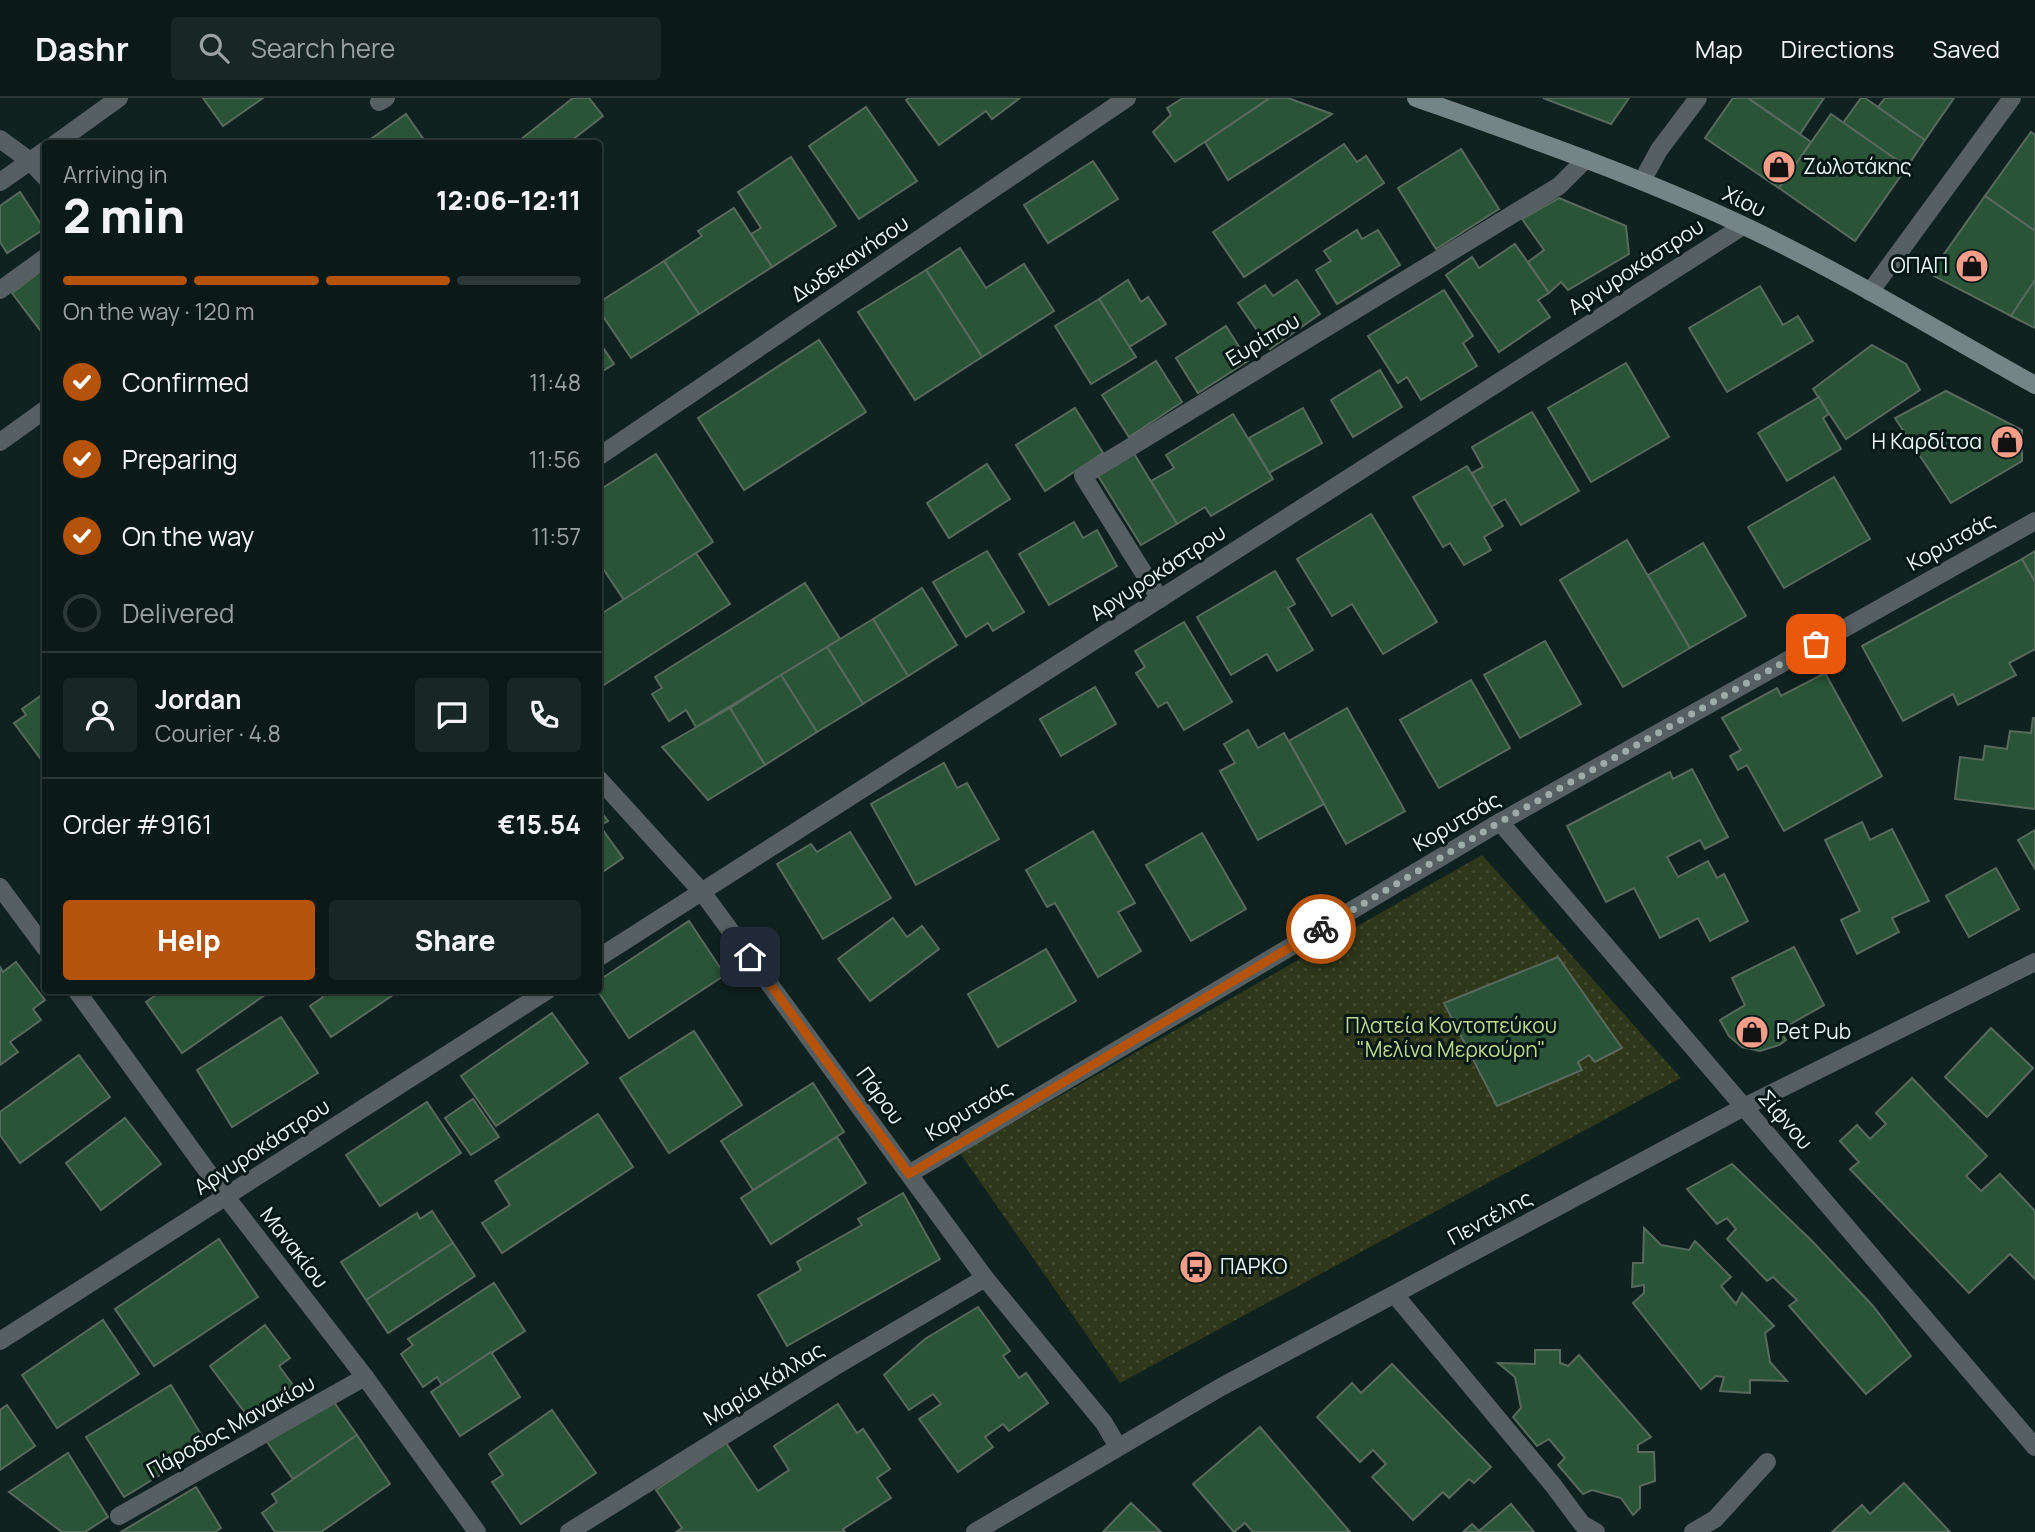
<!DOCTYPE html>
<meta charset="utf-8">
<style>
body{margin:0;font-family:Manrope,sans-serif;background:#192724;color:#f1f3f6;height:100vh;display:flex;flex-direction:column;font-size:26px;white-space:nowrap}
*{box-sizing:border-box;margin:0}
p{font-size:23px;color:#9aa1a1}
.icon{flex:none;width:38px;height:38px;fill:none;stroke:currentColor;stroke-width:2;stroke-linecap:round;stroke-linejoin:round}
.map{position:relative;flex:1;overflow:hidden}
.panel{position:absolute;left:42px;top:42px;width:560px;height:854px;display:flex;flex-direction:column;background:#0b1a17;border-radius:7px;box-shadow:0 2px 5px #0004,0 0 0 2px #2b3836}
.panel>*{flex:none}
.pin{position:absolute;display:grid;place-items:center;width:60px;height:60px;color:#fff;margin:-30px;border-radius:14px;box-shadow:0 4px 10px #0006}
.courier{position:absolute;display:grid;place-items:center;width:70px;height:70px;margin:-35px;border:5px solid #b45309;border-radius:50%;background:#fff;color:#222;box-shadow:0 2px 9px #0007}
.overview em{font-style:normal;font-weight:800}
.overview div{display:flex;flex-direction:column-reverse}
.overview{display:flex;align-items:center;justify-content:space-between;height:119px;padding:0 21px}
h1{font-size:46px;font-weight:800;line-height:52px}
.bar{display:grid;grid-template-columns:repeat(4,1fr);gap:10px 7px;align-content:center;height:84px;padding:0 21px}
.bar i{height:9px;border-radius:5px;background:#2b3836}
.bar .selected{background:#b45309}
.bar p{grid-column:span 4}
.line{display:flex;align-items:center;gap:18px;padding:0 21px;border-top:2px solid #2b3836}
.line div{flex:1}
.round{display:grid;place-items:center;flex:none;width:74px;height:74px;border-radius:7px;background:#192724}
ol{padding:0 21px;list-style:none}
li{display:flex;align-items:center;gap:21px;height:77px}
li p{margin-inline-start:auto}
li .icon{padding:7px;border-radius:50%;background:#b45309;color:#fff;stroke-width:4}
li:last-child{color:#9aa1a1}
li i{width:38px;height:38px;border:4px solid #2b3836;border-radius:50%}
.button{display:flex;gap:14px;margin-top:auto;padding:14px 21px}
.button a{flex:1;height:80px;border-radius:7px;background:#b45309;color:#fff;font-size:28px;font-weight:800;line-height:80px;text-align:center}
.button a+a{background:#192724;color:#f1f3f6}
header{display:flex;align-items:center;gap:42px;box-sizing:border-box;height:98px;padding:0 35px;background:#0b1a17;border-bottom:2px solid #2b3836}
header strong{font-size:33px}
nav{display:flex;gap:38px;margin-inline-start:auto;font-size:24px}
.search{width:490px;height:63px;background:#192724;display:flex;align-items:center;gap:18px;box-sizing:border-box;padding:0 24px;border-radius:7px;color:#9aa1a1;font-size:26px}
.map>svg:first-child{display:block}
</style>
<header>
<strong>Dashr</strong>
<div class="search"><svg class="icon" aria-label="search" viewBox="0 0 24 24"><circle cx="10" cy="10" r="6"/><path d="M15 15l6 6"/></svg>Search here</div>
<nav><a>Map</a><a>Directions</a><a>Saved</a></nav>
</header>
<div class="map">
<svg width="2035" height="1434" viewBox="0 0 2035 1434">
<defs>
<pattern id="green-dots" width="8" height="8" patternUnits="userSpaceOnUse" patternTransform="scale(1.75)"><rect width="8" height="8" fill="#2e371a"/><path d="M2 2h.1M6 6h.1" fill="none" stroke="#424b30" stroke-width="1.8" stroke-linecap="round"/></pattern>
</defs>
<rect width="100%" height="100%" fill="#0f221f"/>
<polygon fill="url(#green-dots)" points="1482,757 1681,980 1120,1285 960,1055"/>
<g fill="#295437" stroke="#5a695d" stroke-width="2">
<polygon points="203,0 263,0 223,28"/>
<polygon points="573,0 589,0 603,18 567,46 515,46"/>
<polygon points="909,0 1020,0 992,21 986,13 939,47 906,2"/>
<polygon points="1183,0 1270,0 1175,64 1153,34 1171,17 1167,10"/>
<polygon points="1270,0 1288,0 1332,16 1228,82 1205,44"/>
<polygon points="1543,0 1629,0 1611,26"/>
<polygon points="1733,0 1748,0 1811,44 1779,90 1705,40"/>
<polygon points="1748,0 1824,0 1800,36"/>
<polygon points="1861,0 1865,0 1925,42 1907,69 1843,25"/>
<polygon points="1885,0 1954,0 1925,42 1878,9"/>
<polygon points="866,9 917,83 859,121 809,48"/>
<polygon points="406,16 427,46 364,46"/>
<polygon points="1831,16 1907,69 1855,143 1779,90"/>
<polygon points="2031,34 2035,37 2035,133 1985,98"/>
<polygon points="1344,46 1357,64 1366,58 1384,85 1244,179 1213,134"/>
<polygon points="1461,51 1499,111 1436,151 1398,90"/>
<polygon points="791,59 836,128 772,169 751,136 761,130 738,94"/>
<polygon points="1093,63 1118,101 1048,145 1024,107"/>
<polygon points="20,94 44,131 7,155 0,144 0,108"/>
<polygon points="1985,98 2035,133 2035,182 2011,218 1930,176"/>
<polygon points="1559,100 1626,128 1629,156 1568,192 1561,184 1549,195 1528,164 1544,152 1522,121"/>
<polygon points="734,110 772,169 699,216 664,163 702,138 698,133"/>
<polygon points="1357,132 1362,141 1378,132 1400,167 1337,206 1316,172 1331,163 1324,153"/>
<polygon points="1515,146 1549,195 1538,202 1550,219 1499,254 1446,177 1472,159 1479,170"/>
<polygon points="960,150 986,190 1024,166 1054,213 982,259 926,172"/>
<polygon points="664,163 699,216 631,260 598,211 598,205"/>
<polygon points="46,169 46,235 43,236 12,195"/>
<polygon points="926,172 982,259 915,302 858,214"/>
<polygon points="1128,182 1141,204 1148,199 1166,226 1129,249 1099,201"/>
<polygon points="1297,182 1320,216 1270,251 1238,205 1265,187 1273,198"/>
<polygon points="2035,182 2035,230 2011,218"/>
<polygon points="1760,188 1783,227 1798,218 1813,243 1727,294 1689,230"/>
<polygon points="1444,192 1473,238 1463,245 1477,268 1421,302 1407,279 1398,285 1368,238"/>
<polygon points="1099,201 1136,259 1091,286 1055,228"/>
<polygon points="1226,228 1248,263 1198,295 1176,260"/>
<polygon points="598,242 614,266 598,276"/>
<polygon points="819,242 866,314 744,392 698,320"/>
<polygon points="1872,247 1906,266 1920,292 1846,341 1813,291"/>
<polygon points="1156,263 1182,304 1129,339 1102,297"/>
<polygon points="1626,265 1669,339 1591,384 1548,310"/>
<polygon points="1380,272 1402,309 1353,339 1331,302"/>
<polygon points="1946,293 2022,332 2022,363 1951,405 1895,320"/>
<polygon points="1819,299 1829,316 1823,320 1841,351 1787,383 1758,335"/>
<polygon points="1075,310 1103,355 1045,393 1016,347"/>
<polygon points="1303,310 1322,345 1269,375 1249,340"/>
<polygon points="1532,314 1579,393 1521,427 1505,401 1491,409 1472,375 1483,369 1472,349"/>
<polygon points="1233,316 1273,381 1211,418 1205,409 1177,426 1151,383 1174,370 1166,357"/>
<polygon points="1133,354 1177,426 1141,447 1097,376"/>
<polygon points="656,356 713,444 624,502 598,463 598,393"/>
<polygon points="987,366 1010,401 949,440 927,405"/>
<polygon points="1467,368 1503,428 1484,439 1491,452 1464,467 1450,445 1443,449 1413,399"/>
<polygon points="1834,379 1870,441 1784,490 1748,429"/>
<polygon points="1371,416 1437,524 1383,556 1352,506 1332,518 1297,461"/>
<polygon points="1074,424 1083,440 1097,432 1117,468 1049,507 1019,456"/>
<polygon points="1627,442 1690,550 1623,589 1560,482"/>
<polygon points="1703,445 1746,518 1690,550 1648,477"/>
<polygon points="987,453 1024,514 993,533 988,525 966,539 933,484"/>
<polygon points="2035,453 2035,484 2022,461"/>
<polygon points="696,455 730,506 599,590 598,518"/>
<polygon points="2022,461 2035,484 2035,551 2009,565 2016,577 1958,607 1953,596 1903,623 1862,548"/>
<polygon points="1275,473 1295,506 1288,510 1313,552 1277,573 1267,556 1231,577 1197,519"/>
<polygon points="805,485 840,541 696,629 686,612 669,623 652,596 662,590 655,579"/>
<polygon points="922,490 957,547 908,578 873,521"/>
<polygon points="873,521 908,578 863,606 827,549"/>
<polygon points="1184,524 1232,604 1184,632 1167,604 1158,609 1136,575 1145,569 1135,553"/>
<polygon points="1545,543 1581,606 1520,640 1484,577"/>
<polygon points="827,549 863,606 817,634 781,577"/>
<polygon points="1825,575 1882,678 1784,733 1747,667 1738,672 1730,658 1741,652 1722,620 1777,590 1781,598"/>
<polygon points="781,577 817,634 765,667 730,610"/>
<polygon points="1471,582 1510,650 1439,690 1400,622"/>
<polygon points="1095,589 1116,626 1061,658 1040,621"/>
<polygon points="46,594 46,668 14,625 26,617 22,611"/>
<polygon points="730,610 765,667 708,702 662,649"/>
<polygon points="1347,610 1405,713 1346,746 1289,643"/>
<polygon points="2033,620 2035,620 2035,711 1955,701 1960,659 1983,662 1985,648 2007,651 2010,633 2031,635"/>
<polygon points="1248,632 1258,650 1284,635 1324,706 1258,742 1220,673 1235,665 1224,646"/>
<polygon points="944,665 957,690 967,685 999,741 916,787 871,706"/>
<polygon points="1692,671 1728,739 1705,751 1700,742 1667,759 1678,779 1708,763 1717,780 1724,776 1748,823 1710,843 1698,820 1660,840 1634,790 1606,804 1567,728 1670,674 1673,681"/>
<polygon points="598,710 608,723 600,728 623,760 598,777"/>
<polygon points="1862,724 1870,742 1892,731 1929,803 1892,820 1899,834 1857,856 1841,822 1860,813 1825,742"/>
<polygon points="2035,732 2035,771 2018,742"/>
<polygon points="1093,733 1135,805 1118,814 1141,853 1098,879 1055,805 1047,809 1026,772"/>
<polygon points="850,734 891,800 823,841 777,766 811,746 817,754"/>
<polygon points="1202,735 1246,811 1191,843 1146,767"/>
<polygon points="1996,770 2019,811 1969,839 1946,798"/>
<polygon points="893,820 907,839 922,828 939,851 870,903 838,861"/>
<polygon points="689,823 725,877 629,940 597,892 598,883"/>
<polygon points="1794,849 1824,907 1780,932 1786,942 1779,947 1760,953 1742,949 1729,938 1720,922 1745,907 1732,880"/>
<polygon points="1046,851 1076,903 998,949 968,896"/>
<polygon points="1558,859 1622,950 1595,964 1589,957 1578,964 1582,972 1497,1008 1444,905"/>
<polygon points="16,864 45,902 33,911 41,922 10,944 18,954 0,967 0,869 3,874"/>
<polygon points="163,892 272,892 182,955 146,904"/>
<polygon points="319,892 399,892 399,893 331,939 310,908 323,899"/>
<polygon points="552,915 588,965 496,1028 461,978"/>
<polygon points="281,919 318,975 232,1029 197,972"/>
<polygon points="1991,930 2033,970 1987,1019 1945,979"/>
<polygon points="694,933 742,1007 669,1055 620,980"/>
<polygon points="79,957 110,999 20,1065 0,1037 0,1014"/>
<polygon points="1912,980 1987,1058 1966,1078 1981,1093 2000,1076 2035,1113 2035,1181 2010,1156 1969,1195 1850,1071 1859,1064 1840,1043 1857,1027 1870,1041 1886,1026 1876,1015"/>
<polygon points="813,985 844,1034 753,1092 721,1043"/>
<polygon points="473,1001 499,1039 471,1057 445,1020"/>
<polygon points="427,1004 461,1055 380,1108 346,1057"/>
<polygon points="598,1016 633,1069 502,1155 482,1125 510,1107 495,1083"/>
<polygon points="125,1020 161,1066 101,1112 66,1065"/>
<polygon points="837,1039 866,1085 771,1146 741,1100"/>
<polygon points="1732,1066 1812,1143 1873,1208 1911,1258 1866,1296 1789,1208 1797,1202 1773,1179 1767,1183 1727,1141 1736,1131 1727,1120 1717,1126 1687,1091"/>
<polygon points="903,1095 940,1161 787,1248 758,1197 801,1172 797,1164 862,1127 858,1121"/>
<polygon points="432,1113 453,1145 366,1202 341,1164 417,1115 420,1121"/>
<polygon points="1644,1130 1661,1147 1689,1152 1695,1143 1731,1179 1721,1188 1736,1206 1742,1195 1774,1228 1765,1235 1770,1264 1787,1283 1750,1282 1750,1295 1720,1293 1724,1279 1716,1278 1701,1291 1633,1205 1644,1195 1644,1187 1632,1189 1633,1165 1643,1165"/>
<polygon points="219,1141 258,1199 154,1268 115,1211"/>
<polygon points="453,1145 475,1178 388,1235 366,1202"/>
<polygon points="494,1185 525,1233 442,1287 437,1279 423,1289 401,1256 413,1247 408,1241"/>
<polygon points="978,1209 1010,1253 1003,1258 1019,1280 1026,1275 1048,1305 1009,1333 1003,1326 985,1339 993,1349 958,1374 919,1321 941,1306 933,1296 909,1312 884,1277 925,1241"/>
<polygon points="103,1222 139,1276 57,1330 22,1277"/>
<polygon points="265,1227 290,1260 279,1268 293,1287 249,1320 210,1268"/>
<polygon points="1535,1252 1560,1252 1560,1265 1568,1268 1579,1257 1651,1339 1638,1347 1638,1354 1654,1354 1655,1383 1640,1388 1640,1410 1633,1417 1621,1400 1592,1392 1583,1396 1558,1367 1565,1360 1549,1341 1537,1348 1513,1319 1521,1310 1515,1279 1498,1265 1535,1266"/>
<polygon points="491,1254 520,1299 460,1338 431,1294"/>
<polygon points="1392,1266 1491,1369 1474,1385 1469,1381 1449,1400 1443,1394 1413,1422 1372,1379 1386,1366 1373,1352 1360,1364 1317,1319 1352,1285 1361,1295"/>
<polygon points="171,1287 208,1348 124,1399 86,1339"/>
<polygon points="331,1300 357,1337 293,1381 267,1344"/>
<polygon points="838,1306 857,1335 863,1331 890,1371 877,1380 891,1400 843,1431 845,1434 676,1434 682,1430 656,1392 726,1345 758,1393 789,1372 774,1348"/>
<polygon points="7,1307 35,1348 0,1372 0,1312"/>
<polygon points="552,1312 596,1375 521,1426 492,1384 503,1377 489,1356"/>
<polygon points="1260,1329 1350,1434 1253,1434 1245,1425 1234,1434 1193,1386"/>
<polygon points="357,1337 390,1386 321,1434 275,1434 262,1415 277,1404 272,1396"/>
<polygon points="68,1355 108,1419 85,1434 62,1434 9,1394"/>
<polygon points="1904,1385 1950,1434 1832,1434 1862,1407 1870,1416"/>
<polygon points="196,1389 221,1430 215,1434 121,1434"/>
<polygon points="1131,1405 1161,1434 1103,1434"/>
<polygon points="1511,1406 1534,1434 1463,1434 1472,1426 1479,1433"/>
</g>
<g fill="none" stroke-linecap="round" stroke-linejoin="round">
<g stroke="#565f61" stroke-width="18">
<polyline points="55,46 119,0"/>
<polyline points="0,84 46,52"/>
<polyline points="0,192 46,159"/>
</g>
<g stroke="#565f61" stroke-width="18">
<polyline points="379,4 386,0"/>
<polyline points="0,41 30,63 46,80"/>
<polyline points="1642,83 1659,52 1698,0"/>
<polyline points="1870,194 2012,0"/>
<polyline points="0,344 46,311"/>
<polyline points="598,359 1127,0"/>
<polyline points="1160,501 1083,378 1559,88 1586,61"/>
<polyline points="598,680 702,794 985,1180 1104,1325 1118,1349"/>
<polyline points="1500,724 2035,1349"/>
<polyline points="0,789 46,851"/>
<polyline points="598,860 1743,128"/>
<polyline points="76,892 226,1099 365,1279 477,1434"/>
<polyline points="909,1076 1500,724 2035,423"/>
<polyline points="1395,1197 1553,1387 1582,1426 1596,1434"/>
<polyline points="0,1243 548,892"/>
<polyline points="119,1418 365,1279"/>
<polyline points="569,1434 834,1269 985,1180"/>
<polyline points="975,1434 1221,1289 1744,1009 2035,864"/>
<polyline points="1693,1434 1715,1421 1767,1364"/>
</g>
<path stroke="#758487" stroke-width="18" d="M1416,0C1526,39 1636,77 1742,127C1842,174 1938,233 2035,287"/>
</g>
<g fill="none" stroke-linecap="round" stroke-linejoin="round">
<polyline stroke="#9daca9" stroke-width="7" stroke-dasharray="0 12.6" points="1321,831 1500,724 1816,546"/>
<polyline stroke="#b45309" stroke-width="9" points="750,859 909,1076 1321,831"/>
</g>
<defs>
<symbol id="shop-disc" viewBox="-11 -11 22 22"><circle r="9.5" fill="#f49e89" stroke="#061815"/><path d="M-5-2.5h2.3a2.7 3.5 0 0 1 5.4 0H5L5.5 6h-11ZM-1.5-2.5h3a1.5 2.3 0 0 0-3 0Z" fill="#111"/></symbol>
<symbol id="bus-disc" viewBox="-11 -11 22 22"><circle r="9.5" fill="#f49e89" stroke="#061815"/><path d="M-5-6H5V4H4V6H2V4H-2V6H-4V4H-5ZM-3.5-4V0h7V-4ZM-3.5 1.2v1.5H-2V1.2ZM2 1.2v1.5H3.5V1.2Z" fill="#111"/></symbol>
</defs>
<g fill-rule="evenodd">
<use href="#shop-disc" x="1760" y="50" width="38" height="38"/>
<use href="#shop-disc" x="1953" y="149" width="38" height="38"/>
<use href="#shop-disc" x="1988" y="325" width="38" height="38"/>
<use href="#shop-disc" x="1733" y="915" width="38" height="38"/>
<use href="#bus-disc" x="1177" y="1150" width="38" height="38"/>
</g>
<g text-anchor="middle" stroke-width="6" stroke-linejoin="round" paint-order="stroke">
<g font-size="21" fill="#eaf6f3" stroke="#061815" text-anchor="start">
<text x="1803" y="76">Ζωλοτάκης</text>
<text x="1948" y="175" text-anchor="end">ΟΠΑΠ</text>
<text x="1982" y="351" text-anchor="end">Η Καρδίτσα</text>
<text x="1776" y="941">Pet Pub</text>
<text x="1220" y="1176">ΠΑΡΚΟ</text>
</g>
<g font-size="21" fill="#eaf6f3" stroke="#061815">
<text transform="translate(1744 104) rotate(25)" y="7">Χίου</text>
<text transform="translate(850 161) rotate(-34)" y="7">Δωδεκανήσου</text>
<text transform="translate(1636 169) rotate(-33)" y="7">Αργυροκάστρου</text>
<text transform="translate(1263 242) rotate(-31)" y="7">Ευρίπου</text>
<text transform="translate(1951 444) rotate(-29)" y="7">Κορυτσάς</text>
<text transform="translate(1158 475) rotate(-33)" y="7">Αργυροκάστρου</text>
<text transform="translate(1457 724) rotate(-30)" y="7">Κορυτσάς</text>
<text transform="translate(880 998) rotate(54)" y="7">Πάρου</text>
<text transform="translate(969 1013) rotate(-31)" y="7">Κορυτσάς</text>
<text transform="translate(1785 1022) rotate(49)" y="7">Σίφνου</text>
<text transform="translate(262 1049) rotate(-33)" y="7">Αργυροκάστρου</text>
<text transform="translate(1490 1120) rotate(-28)" y="7">Πεντέλης</text>
<text transform="translate(294 1150) rotate(52)" y="7">Μανακίου</text>
<text transform="translate(764 1286) rotate(-32)" y="7">Μαρία Κάλλας</text>
<text transform="translate(231 1329) rotate(-29)" y="7">Πάροδος Μανακίου</text>
</g>
<g font-size="21" fill="#c0d88f" stroke="#061815">
<text x="1451" y="935">Πλατεία Κοντοπεύκου<tspan x="1451" dy="24">"Μελίνα Μερκούρη"</tspan></text>
</g>
</g>
</svg>
<div class="pin" style="left:1816px;top:546px;background:#ea580c"><svg class="icon" aria-label="bag" viewBox="0 0 24 24"><path d="M5 8h14l-1 12H6zM9 8a3 3 0 0 1 6 0"/></svg></div>
<div class="pin" style="left:750px;top:859px;background:#1f2937"><svg class="icon" aria-label="home" viewBox="0 0 24 24"><path d="M3 11l9-7 9 7M6 9v11h12V9"/></svg></div>
<div class="courier" style="left:1321px;top:831px"><svg class="icon" aria-label="bike" viewBox="0 0 24 24"><circle cx="6" cy="16" r="4"/><circle cx="18" cy="16" r="4"/><path d="M6 16l4-8h5l3 8M10 8l3 8H6M13 5h3"/></svg></div>
<section class="panel">
<div class="overview"><div><h1>2 min</h1><p>Arriving in</p></div><em>12:06–12:11</em></div>
<div class="bar"><i class="selected"></i><i class="selected"></i><i class="selected"></i><i></i><p>On the way · 120 m</p></div>
<ol>
<li><svg class="icon" aria-label="check" viewBox="0 0 24 24"><path d="M5 12l5 5 9-10"/></svg>Confirmed<p>11:48</p></li>
<li><svg class="icon" aria-label="check" viewBox="0 0 24 24"><path d="M5 12l5 5 9-10"/></svg>Preparing<p>11:56</p></li>
<li><svg class="icon" aria-label="check" viewBox="0 0 24 24"><path d="M5 12l5 5 9-10"/></svg>On the way<p>11:57</p></li>
<li><i></i>Delivered</li>
</ol>
<div class="line" style="height:126px"><a class="round"><svg class="icon" aria-label="person" viewBox="0 0 24 24"><circle cx="12" cy="8" r="4"/><path d="M4 21q1-7 8-7t8 7"/></svg></a><div><b>Jordan</b><p>Courier · 4.8</p></div><a class="round"><svg class="icon" aria-label="chat" viewBox="0 0 24 24"><path d="M4 5h16v11H9l-5 4z"/></svg></a><a class="round"><svg class="icon" aria-label="phone" viewBox="0 0 24 24"><path d="M5 4h4l2 5-3 2q2 4 5 5l2-3 5 2v4C11 20 4 13 5 4z"/></svg></a></div>
<div class="line" style="height:91px"><div>Order #9161</div><b>€15.54</b></div>
<div class="button"><a>Help</a><a>Share</a></div>
</section>
</div>
